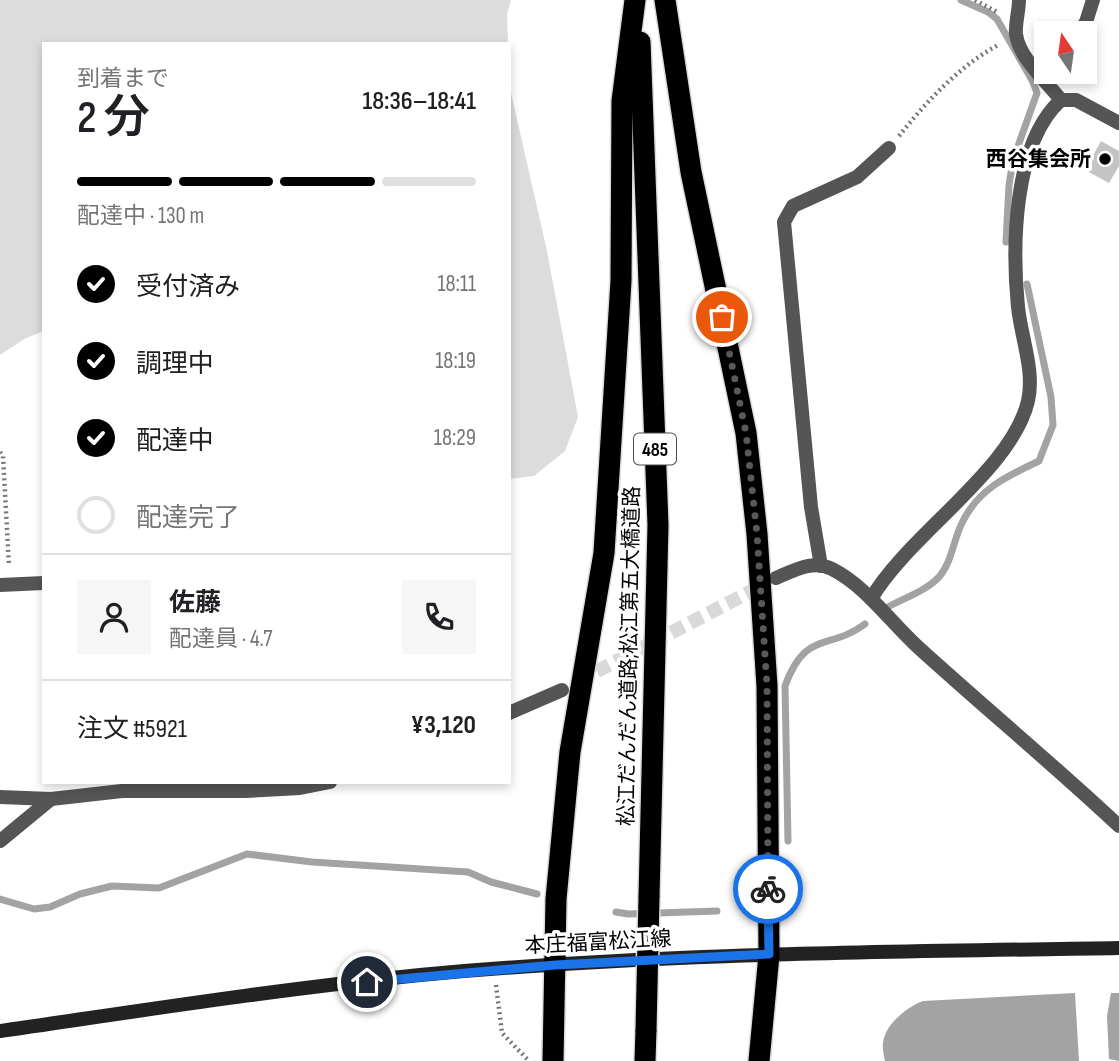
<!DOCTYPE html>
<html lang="ja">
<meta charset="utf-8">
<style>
body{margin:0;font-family:"Sofia Sans Condensed","Noto Sans JP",sans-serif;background:#f6f6f6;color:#202124;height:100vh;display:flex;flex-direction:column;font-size:26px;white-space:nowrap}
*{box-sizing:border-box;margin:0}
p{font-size:23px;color:#757577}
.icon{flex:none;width:38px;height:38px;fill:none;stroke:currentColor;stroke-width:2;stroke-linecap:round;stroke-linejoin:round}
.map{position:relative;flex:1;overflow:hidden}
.drawer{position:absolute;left:42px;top:42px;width:469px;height:742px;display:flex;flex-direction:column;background:#fff;border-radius:0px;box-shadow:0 4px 10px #0003}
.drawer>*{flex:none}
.needle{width:46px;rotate:347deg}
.controls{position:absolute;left:1034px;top:21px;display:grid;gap:14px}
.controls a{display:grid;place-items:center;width:63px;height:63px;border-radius:0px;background:#fff;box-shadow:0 4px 10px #0003;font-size:35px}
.pin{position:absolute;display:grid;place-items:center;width:60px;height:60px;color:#fff;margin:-30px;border:4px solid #fff;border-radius:50%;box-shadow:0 2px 7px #0007}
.courier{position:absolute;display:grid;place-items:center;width:70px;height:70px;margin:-35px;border:5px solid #1a73e8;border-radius:50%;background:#fff;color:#222;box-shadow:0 2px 9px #0007}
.head em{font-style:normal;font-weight:600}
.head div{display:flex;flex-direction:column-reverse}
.head{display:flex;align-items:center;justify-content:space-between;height:119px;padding:0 35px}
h1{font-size:46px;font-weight:600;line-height:52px}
.bar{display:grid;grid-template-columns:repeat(4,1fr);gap:10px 7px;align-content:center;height:84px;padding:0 35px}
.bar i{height:9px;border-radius:5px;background:#e0e0e0}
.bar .current{background:#000}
.bar p{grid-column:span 4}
.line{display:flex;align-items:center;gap:18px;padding:0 35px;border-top:2px solid #e0e0e0}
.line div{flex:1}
.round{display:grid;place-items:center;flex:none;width:74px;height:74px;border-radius:0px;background:#f6f6f6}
ol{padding:0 35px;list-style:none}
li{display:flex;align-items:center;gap:21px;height:77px}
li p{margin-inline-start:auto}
li .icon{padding:7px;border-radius:50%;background:#000;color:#fff;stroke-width:4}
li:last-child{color:#757577}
li i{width:38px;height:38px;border:4px solid #e0e0e0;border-radius:50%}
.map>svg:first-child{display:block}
</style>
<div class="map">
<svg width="1119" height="1061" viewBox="0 0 1119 1061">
<rect width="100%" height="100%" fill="#fff"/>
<g fill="#dcdcdc">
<polygon points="0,0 511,0 507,14 508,44 44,44 44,331 24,339 0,355"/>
<polygon points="509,84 547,251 578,417 565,451 534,476 509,479"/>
</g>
<g fill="#a3a3a3">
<path d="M1075,993L1079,1061H885C884,1056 882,1048 883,1043C885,1024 907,1007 923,1001Z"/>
<polygon points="1111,993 1119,993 1119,1061 1109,1059 1107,1016"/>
</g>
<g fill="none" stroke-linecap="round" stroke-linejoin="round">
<g stroke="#a3a3a3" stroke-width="7">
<polyline points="961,0 988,12 997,19 1033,82 1037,93 1013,160 1009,185 1006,242"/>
<path d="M888,607C904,598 926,591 939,577C952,562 953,541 962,523C978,489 1007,476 1039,461L1053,425L1051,397L1027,284"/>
<path d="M788,841L785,686C806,629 829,651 865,624"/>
<polyline points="0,899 34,909 50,907 80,894 112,886 159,888 247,854 312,862 468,872 491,882 537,894"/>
<polyline points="616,912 628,914 717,911"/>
</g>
</g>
<polygon fill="#c4c4c4" points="1101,141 1119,151 1119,166 1109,183 1085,170"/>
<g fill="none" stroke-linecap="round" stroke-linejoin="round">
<polyline stroke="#d9d9d9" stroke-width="14" stroke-dasharray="14 7" stroke-linecap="butt" points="578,681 765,584"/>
<defs>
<g id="motorway">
<polyline points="665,0 691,172 746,433 757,534 767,686 769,955 759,1061"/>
<polyline points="640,42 658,525 649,897"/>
<polyline points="553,1061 556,899 570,752 604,553 621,281 622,101 635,0"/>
<polyline points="645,1061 646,1030"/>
</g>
</defs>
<use href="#motorway" stroke="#dbdbdb" stroke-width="24"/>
<g stroke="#777" stroke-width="4.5" stroke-dasharray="2 3.5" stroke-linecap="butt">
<polyline points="975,0 999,13"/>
<path d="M899,136C927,101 960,65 1000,44"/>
<polyline points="0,452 3,456 9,566"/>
<polyline points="496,985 502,1033 529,1061"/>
</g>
<polyline stroke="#555" stroke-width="14" points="1078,33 1086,22 1093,0"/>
<g stroke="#555" stroke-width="14">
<path d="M1019,0C1019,11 1015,24 1016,34C1019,58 1046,81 1061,100"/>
<polyline points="821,566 811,507 784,222 793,206 857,177 889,148"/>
<path d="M776,578C793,571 813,559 832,569C866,586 890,622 919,648C985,708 1054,765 1119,826"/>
<polyline points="0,585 44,583"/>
<path d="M871,599C908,535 1012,470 1028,401C1035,371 1021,337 1018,307C1012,247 1013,143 1061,100H1076L1119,123"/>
<polyline points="509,713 562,690"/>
<polyline points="0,797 51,799 122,791 245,791 300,788 330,782"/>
<polyline points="0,841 51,799"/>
</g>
<path stroke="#222" stroke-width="14" d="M0,1031C139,1011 279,989 420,975C652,953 886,952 1119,948"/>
<use href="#motorway" stroke="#000" stroke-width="21"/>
<defs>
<polyline id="motorway-bridge" points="646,1030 649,897"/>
</defs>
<use href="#motorway-bridge" stroke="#dbdbdb" stroke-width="24" stroke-linecap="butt"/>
<use href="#motorway-bridge" stroke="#000" stroke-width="21"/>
</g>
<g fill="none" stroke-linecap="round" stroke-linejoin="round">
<polyline stroke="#595959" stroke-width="7" stroke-dasharray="0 12.6" points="722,317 746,433 757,534 767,686 768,889"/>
<polyline stroke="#1a73e8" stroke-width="9" points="367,982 555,965 769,954 768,889"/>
</g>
<circle fill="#000" stroke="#fff" stroke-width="2.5" cx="1105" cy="159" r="7"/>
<g text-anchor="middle" stroke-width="7" stroke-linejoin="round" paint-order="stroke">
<rect fill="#fff" stroke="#4c4c4c" stroke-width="2" x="634" y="433.5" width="42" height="31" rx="5"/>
<g font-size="19" font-weight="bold" fill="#000">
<text x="655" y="456">485</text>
</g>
<g font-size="21" font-weight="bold" fill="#000" stroke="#fff" text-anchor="end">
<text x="1091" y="166">西谷集会所</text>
</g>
<g font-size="21" fill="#000" stroke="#fff">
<text transform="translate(629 656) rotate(-89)" y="7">松江だんだん道路;松江第五大橋道路</text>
<text transform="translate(598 942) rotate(-3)" y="7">本庄福富松江線</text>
</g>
</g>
</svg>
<div class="controls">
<a><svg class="needle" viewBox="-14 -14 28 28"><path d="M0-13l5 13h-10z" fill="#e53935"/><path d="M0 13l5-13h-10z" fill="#757577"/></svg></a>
</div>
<div class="pin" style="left:722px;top:317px;background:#ea580c"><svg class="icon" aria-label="bag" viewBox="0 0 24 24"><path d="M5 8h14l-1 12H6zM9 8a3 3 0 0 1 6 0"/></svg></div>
<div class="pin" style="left:367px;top:982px;background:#1f2937"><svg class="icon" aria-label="home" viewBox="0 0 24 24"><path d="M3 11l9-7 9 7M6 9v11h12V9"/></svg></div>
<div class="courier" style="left:768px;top:889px"><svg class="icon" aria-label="bike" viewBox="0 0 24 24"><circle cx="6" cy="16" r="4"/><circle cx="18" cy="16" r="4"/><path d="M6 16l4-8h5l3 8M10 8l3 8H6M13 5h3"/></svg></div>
<section class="drawer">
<div class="head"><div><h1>2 分</h1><p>到着まで</p></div><em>18:36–18:41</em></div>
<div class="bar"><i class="current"></i><i class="current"></i><i class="current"></i><i></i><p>配達中 · 130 m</p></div>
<ol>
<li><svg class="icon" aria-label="check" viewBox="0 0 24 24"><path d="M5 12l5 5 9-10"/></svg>受付済み<p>18:11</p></li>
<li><svg class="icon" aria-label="check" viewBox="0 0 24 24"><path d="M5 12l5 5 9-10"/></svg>調理中<p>18:19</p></li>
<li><svg class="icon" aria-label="check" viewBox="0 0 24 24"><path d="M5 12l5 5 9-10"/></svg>配達中<p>18:29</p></li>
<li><i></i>配達完了</li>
</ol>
<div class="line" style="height:126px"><a class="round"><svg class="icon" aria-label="person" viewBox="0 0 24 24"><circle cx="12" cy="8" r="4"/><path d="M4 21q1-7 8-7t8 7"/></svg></a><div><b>佐藤</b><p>配達員 · 4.7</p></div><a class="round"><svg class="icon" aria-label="phone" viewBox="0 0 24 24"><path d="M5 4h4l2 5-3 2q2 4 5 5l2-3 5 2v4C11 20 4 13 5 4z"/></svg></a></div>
<div class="line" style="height:91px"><div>注文 #5921</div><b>¥3,120</b></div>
</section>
</div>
